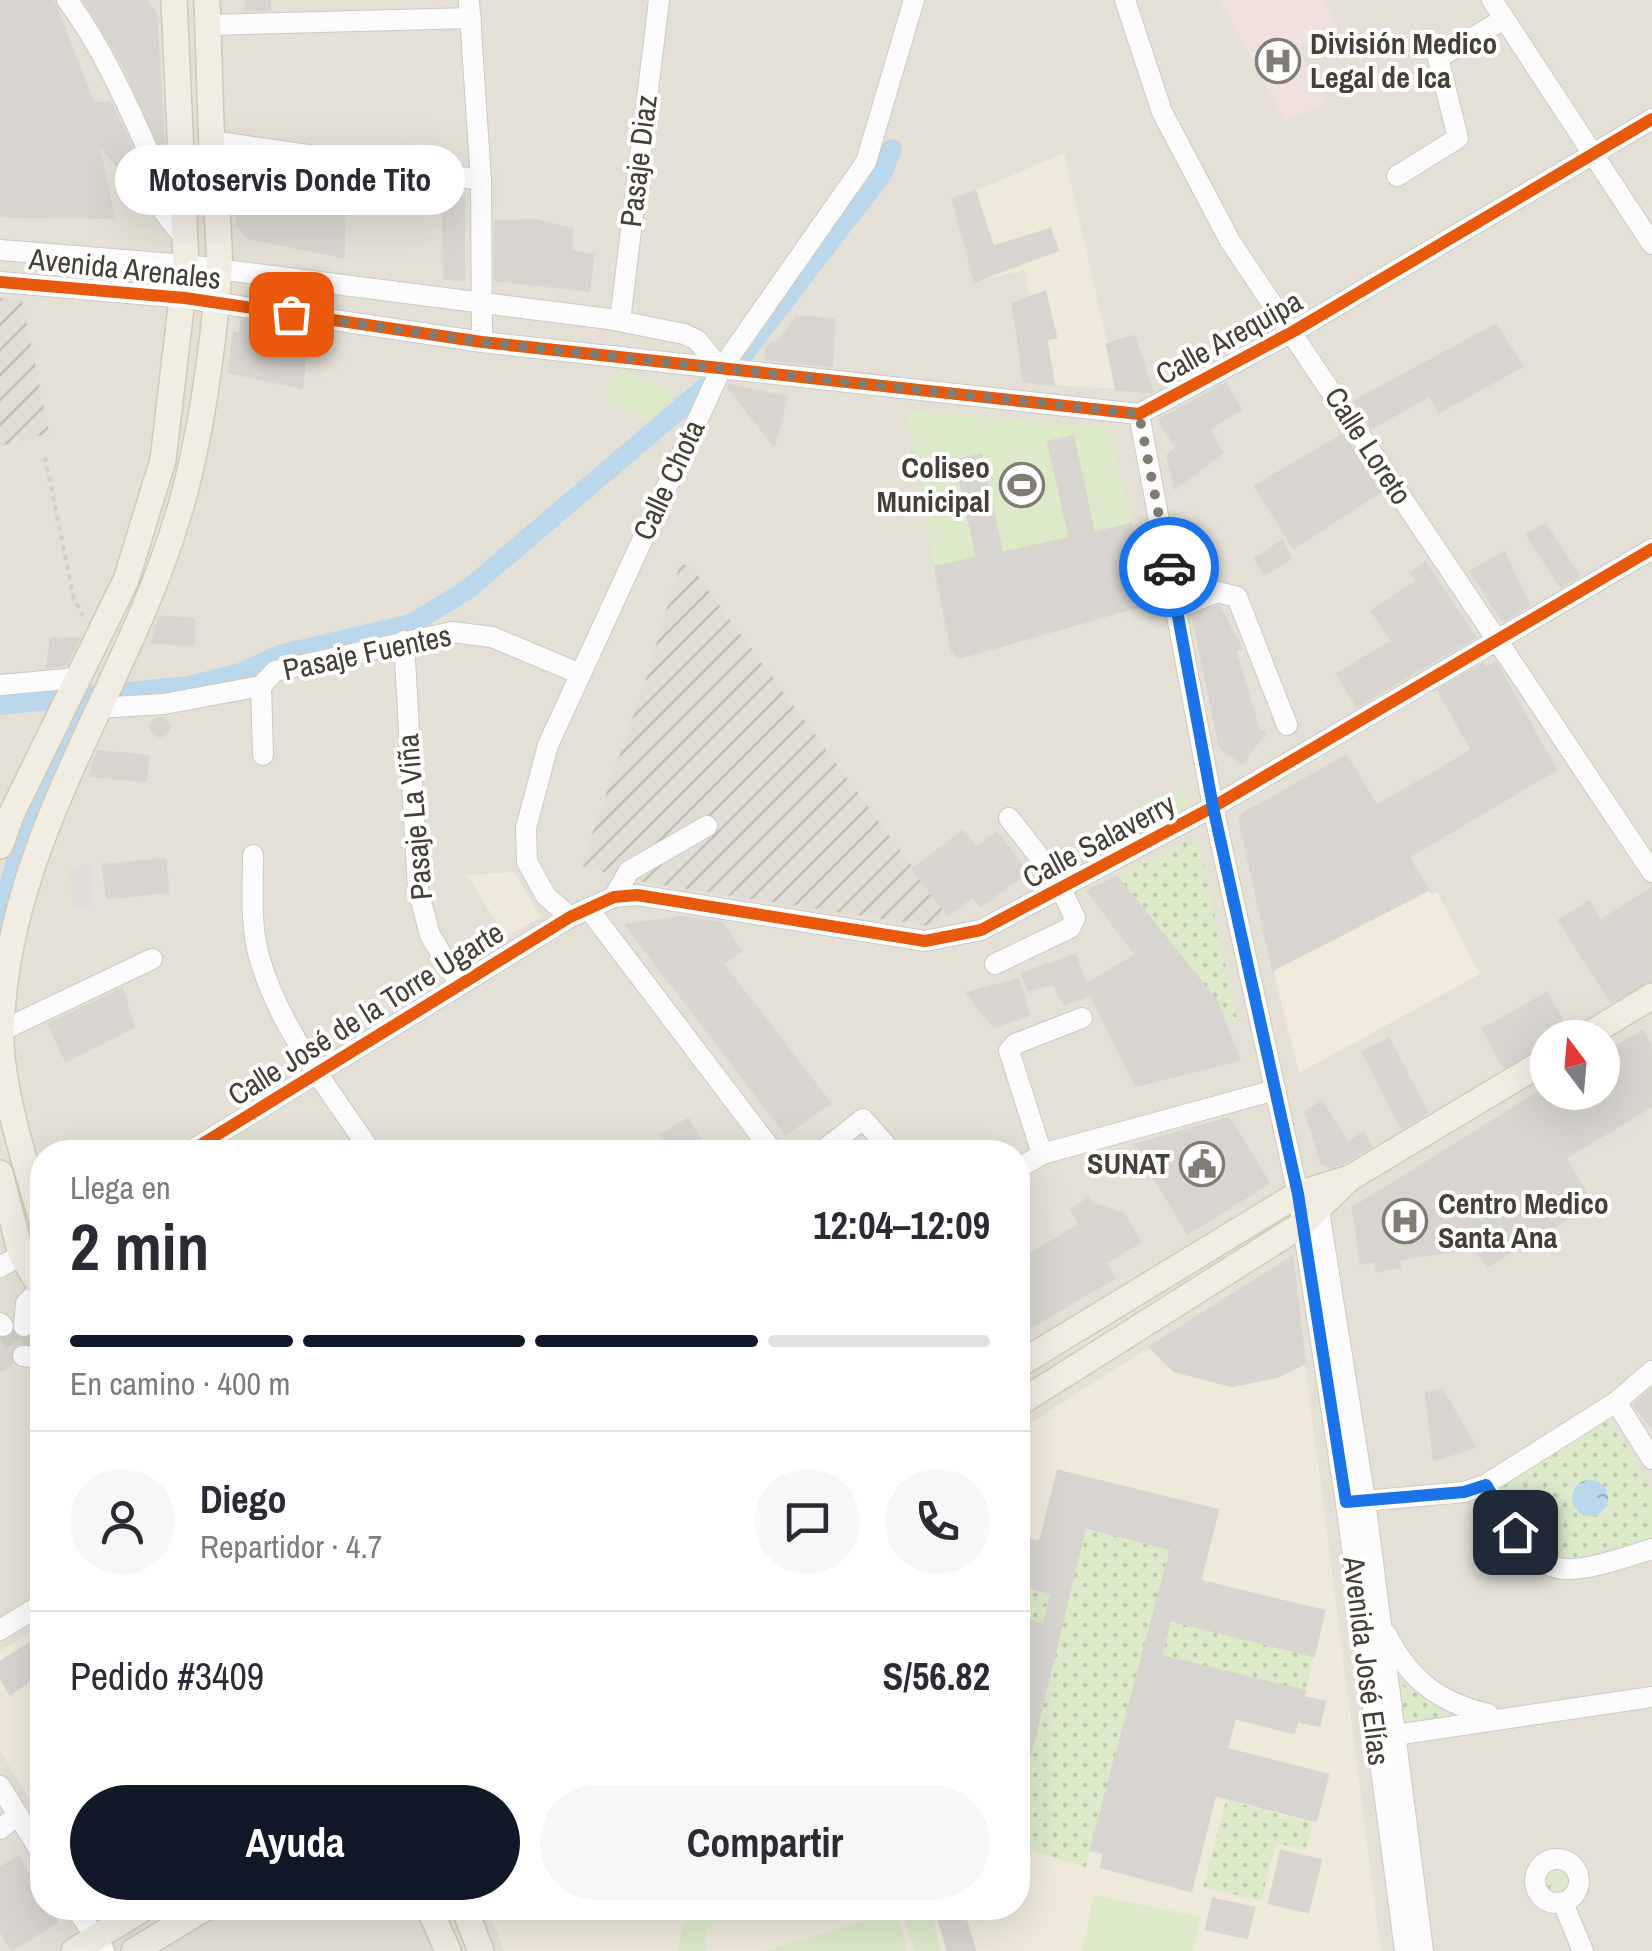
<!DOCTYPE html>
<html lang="es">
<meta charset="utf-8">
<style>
body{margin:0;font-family:"Archivo Narrow",sans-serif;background:#f7f7f7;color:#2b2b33;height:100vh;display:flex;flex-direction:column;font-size:38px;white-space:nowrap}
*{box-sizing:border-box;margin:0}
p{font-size:32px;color:#7c7c81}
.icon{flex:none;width:55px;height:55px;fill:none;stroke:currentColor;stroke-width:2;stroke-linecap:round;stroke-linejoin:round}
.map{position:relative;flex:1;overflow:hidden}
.side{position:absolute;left:30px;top:1140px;width:1000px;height:780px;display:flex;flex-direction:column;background:#fff;border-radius:40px;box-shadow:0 10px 40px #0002}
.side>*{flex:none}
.needle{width:65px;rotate:344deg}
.controls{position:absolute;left:1530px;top:1020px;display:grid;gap:20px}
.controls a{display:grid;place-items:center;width:90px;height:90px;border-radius:50%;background:#fff;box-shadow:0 10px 40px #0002;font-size:50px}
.pin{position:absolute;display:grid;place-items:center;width:85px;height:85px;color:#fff;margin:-42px;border-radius:20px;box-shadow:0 5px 15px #0006}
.courier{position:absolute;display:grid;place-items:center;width:100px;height:100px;margin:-50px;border:8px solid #1a73e8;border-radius:50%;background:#fff;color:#222;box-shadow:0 2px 12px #0007}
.bubble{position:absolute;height:70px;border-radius:35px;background:#fff;box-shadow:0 10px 40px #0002;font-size:32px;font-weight:800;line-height:70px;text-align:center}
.overview em{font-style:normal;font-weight:800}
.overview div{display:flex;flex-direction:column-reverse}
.overview{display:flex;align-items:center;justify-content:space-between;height:170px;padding:0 40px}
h1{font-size:65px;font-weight:800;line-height:75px}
.bar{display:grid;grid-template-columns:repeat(4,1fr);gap:15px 10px;align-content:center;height:120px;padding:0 40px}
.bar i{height:12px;border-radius:8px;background:#e1e1e2}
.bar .active{background:#111827}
.bar p{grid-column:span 4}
.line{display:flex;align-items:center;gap:25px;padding:0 40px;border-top:2px solid #e1e1e2}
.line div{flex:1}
.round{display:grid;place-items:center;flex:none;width:105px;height:105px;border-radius:52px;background:#f7f7f7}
.button{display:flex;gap:20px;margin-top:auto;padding:20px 40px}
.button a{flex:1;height:115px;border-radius:60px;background:#111827;color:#fff;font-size:40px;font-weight:800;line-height:115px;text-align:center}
.button a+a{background:#f7f7f7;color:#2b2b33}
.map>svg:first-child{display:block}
</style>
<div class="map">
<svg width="1652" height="1951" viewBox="0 0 1652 1951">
<defs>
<pattern id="industrial-furrows" width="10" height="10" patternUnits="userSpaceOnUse" patternTransform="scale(2.5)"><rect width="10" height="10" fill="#e0ddd7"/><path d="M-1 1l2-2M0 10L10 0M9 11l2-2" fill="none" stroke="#c2bfb9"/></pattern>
<pattern id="grass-tufts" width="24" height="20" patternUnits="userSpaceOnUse" patternTransform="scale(2.5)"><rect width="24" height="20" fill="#dceaca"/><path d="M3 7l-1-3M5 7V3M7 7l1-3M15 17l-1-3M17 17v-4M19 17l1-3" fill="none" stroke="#becaae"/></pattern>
<pattern id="park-dots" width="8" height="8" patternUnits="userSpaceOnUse" patternTransform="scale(2.5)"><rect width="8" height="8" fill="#dceaca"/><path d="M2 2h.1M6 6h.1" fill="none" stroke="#becaae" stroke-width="1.8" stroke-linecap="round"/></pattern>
<pattern id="water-ripples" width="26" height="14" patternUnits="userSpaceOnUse" patternTransform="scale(2.5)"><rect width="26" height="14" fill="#bbd7ec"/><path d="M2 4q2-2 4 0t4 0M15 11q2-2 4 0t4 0" fill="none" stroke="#9ab0c0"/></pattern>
</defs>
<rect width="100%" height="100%" fill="#f0eee9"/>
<path fill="#e4e0d6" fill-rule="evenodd" d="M0,0H1652V1951H0ZM1548,1038H1602V1092H1548ZM42,1152H1018V1908H42Z"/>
<polygon fill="#f2eadc" points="1428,890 1431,895 1437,892 1480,974 1299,1073 1273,970"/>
<g fill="url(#industrial-furrows)">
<polygon points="0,298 22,299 49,433 0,446"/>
<polygon points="680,563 692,568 948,915 929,926 648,883 581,866 646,679"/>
</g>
<g fill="#eee9db">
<polygon points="1064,153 1105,333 1116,389 1054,385 1046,339 1056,336 1045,293 1029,295 1025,270 975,281 970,251 975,191"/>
<polygon points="514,872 541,917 506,937 467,875"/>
<polygon points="1150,1347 1174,1371 1232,1386 1276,1377 1305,1363 1381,1951 504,1951 487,1908 1018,1908 1018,1431"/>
<polygon points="42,1625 42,1820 0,1751 0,1651"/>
</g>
<polygon fill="#efe2de" points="1221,0 1324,0 1338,29 1299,49 1326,104 1284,121"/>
<circle fill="url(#grass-tufts)" cx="1557" cy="1883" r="12"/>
<g fill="url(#park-dots)">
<polygon points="1185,842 1199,845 1237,1018 1225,1022 1217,1002 1117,877"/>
<polygon points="1609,1418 1652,1487 1652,1538 1573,1559 1546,1553 1504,1497 1504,1480"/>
<polygon points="1085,1527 1171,1549 1086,1867 1018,1847 1018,1809"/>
<polygon points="1018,1585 1052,1593 1044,1625 1018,1619"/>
<polygon points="1170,1620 1314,1656 1305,1691 1161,1656"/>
<polygon points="1397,1680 1449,1715 1402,1724"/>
<polygon points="1226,1800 1313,1823 1305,1850 1276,1843 1261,1901 1203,1887"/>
</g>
<g fill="#dceaca">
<polygon points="621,368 673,393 652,423 603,398"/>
<polygon points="907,411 1108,427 1131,524 935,567"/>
<polygon points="1184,788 1189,811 1147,839 1132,805"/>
<polygon points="1094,1895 1200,1917 1193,1951 1082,1951"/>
<polygon points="693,1908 722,1908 706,1933 705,1951 677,1951 681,1932"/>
<polygon points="900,1908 929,1908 941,1951 915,1951"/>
<polygon points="896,1912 907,1951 765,1951"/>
</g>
<polygon fill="#dfddd9" points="91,865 94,906 74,910 69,867"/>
<circle fill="url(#water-ripples)" cx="1590" cy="1498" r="18"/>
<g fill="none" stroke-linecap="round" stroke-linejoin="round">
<g stroke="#bbd7ec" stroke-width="20">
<polyline points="0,705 189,686 241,673 279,655 411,624 467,590 742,356 882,174 892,149"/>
<polyline points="0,916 28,822 88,695"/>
</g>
</g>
<g fill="#d8d5d0" stroke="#d8d5cf" stroke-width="2.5">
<polygon points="0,0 53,0 94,104 110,102 125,133 138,165 145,200 98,143 114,218 0,216"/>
<polygon points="84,0 146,0 156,15 165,160 123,64"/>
<rect x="246" y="0" width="24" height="10"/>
<polygon points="236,158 332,172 332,181 343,181 344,257 248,238 237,224"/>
<polygon points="975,191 993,247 1050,229 1058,250 975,281 953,199"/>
<polygon points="464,198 464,280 444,278 443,199"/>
<polygon points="535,220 572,229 571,251 593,255 589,291 495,280 495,222"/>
<polygon points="1045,292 1056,337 1046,339 1054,385 1024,381 1013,304"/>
<polygon points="797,317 834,319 832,366 766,359 767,346 780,339"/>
<polygon points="242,320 308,330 302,388 229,372 234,333 240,333"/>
<polygon points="1496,325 1522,366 1439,412 1430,395 1372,428 1355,401"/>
<polygon points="1134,336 1152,392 1151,392 1116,389 1107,344"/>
<polygon points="1225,384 1241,409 1209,429 1222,453 1175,488 1167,456 1177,448 1159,420"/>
<polygon points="729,385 787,397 774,445 728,387"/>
<polygon points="1343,435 1381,491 1294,548 1255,486"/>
<polygon points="1073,436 1094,533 1131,524 1147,604 958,658 952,650 935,567 977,558 956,460 981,455 1002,553 1070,538 1048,442"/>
<polygon points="1545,524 1579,576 1561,587 1527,535"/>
<polygon points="1282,541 1291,558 1265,574 1255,559"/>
<polygon points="1504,552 1529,605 1503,621 1471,572"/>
<polygon points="1425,563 1475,637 1357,706 1337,674 1392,641 1372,611 1417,581 1411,573"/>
<polygon points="1219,606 1241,648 1235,651 1259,730 1265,733 1242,763 1220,747 1193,616"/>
<polygon points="159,617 194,619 193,645 152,642"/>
<polygon points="79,638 66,665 47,667 51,639"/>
<polygon points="1496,663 1556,770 1408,857 1428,890 1273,970 1240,821 1243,814 1346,756 1377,806 1472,750 1438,690 1483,664 1484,669"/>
<circle cx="160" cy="727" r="9"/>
<polygon points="97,751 148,756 146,781 90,776"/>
<polygon points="963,831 977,848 997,833 1027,872 981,906 973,896 948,915 913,869"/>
<polygon points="165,859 168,892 107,898 103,865"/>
<polygon points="1117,877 1217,1002 1239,1060 1136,1086 1091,995 1064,1004 1054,983 1028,990 1022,973 1075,955 1086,984 1136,955 1088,891"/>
<polygon points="1652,888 1652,980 1611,1002 1559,920 1589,902 1600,921"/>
<polygon points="680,917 722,923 741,951 723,964 830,1103 786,1134 626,925"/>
<polygon points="1018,979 1029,1015 994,1027 967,993"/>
<polygon points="122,989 134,1027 66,1061 49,1024"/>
<polygon points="1547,993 1568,1031 1567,1038 1548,1038 1548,1043 1504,1067 1483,1029"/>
<polygon points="1643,1031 1652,1046 1652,1106 1565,1158 1592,1204 1487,1266 1476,1248 1399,1259 1400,1267 1377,1271 1375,1261 1361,1263 1353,1208 1539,1092 1602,1092 1602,1055"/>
<polygon points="1389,1039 1427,1113 1402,1128 1363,1052"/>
<polygon points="1322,1102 1348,1143 1363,1133 1371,1146 1343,1163 1330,1167 1322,1164 1306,1112"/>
<polygon points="1229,1118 1269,1183 1188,1233 1134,1145"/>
<polygon points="688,1119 708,1152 673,1152 662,1135"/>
<polygon points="1089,1198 1092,1204 1123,1213 1140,1242 1105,1263 1114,1278 1018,1335 1018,1262 1080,1224 1071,1210"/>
<polygon points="1292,1257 1305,1363 1276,1377 1232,1386 1174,1371 1150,1347"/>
<polygon points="37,1328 42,1344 17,1344 10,1354 12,1363 0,1371 0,1339 14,1334 29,1339"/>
<polygon points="1652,1389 1652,1427 1634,1405"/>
<polygon points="1442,1390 1475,1447 1434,1460 1426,1393"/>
<polygon points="1058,1471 1218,1510 1200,1581 1324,1611 1314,1656 1170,1620 1161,1656 1305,1691 1303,1697 1325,1702 1319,1726 1297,1721 1294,1733 1235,1718 1227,1749 1328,1775 1316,1821 1215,1795 1191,1891 1101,1867 1104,1853 1091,1850 1171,1549 1085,1527 1023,1784 1018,1784 1018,1702 1025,1704 1032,1674 1018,1671 1018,1619 1044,1625 1052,1593 1018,1585 1018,1537 1040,1542"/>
<polygon points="32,1642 42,1657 42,1673 10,1694 0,1677 0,1662"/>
<polygon points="1281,1851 1321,1860 1308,1912 1269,1903"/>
<polygon points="18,1857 42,1898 42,1908 48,1908 57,1922 12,1950 0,1930 0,1868"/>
<polygon points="1213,1899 1254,1908 1247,1938 1206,1929"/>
<polygon points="935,1908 962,1908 975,1951 948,1951"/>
</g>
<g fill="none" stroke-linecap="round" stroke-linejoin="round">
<g stroke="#cecbc5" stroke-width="20" stroke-dasharray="20 10" stroke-linecap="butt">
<polyline points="3,1326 23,1356"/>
<polyline points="24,1326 37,1348"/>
</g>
<defs>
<g id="minor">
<path d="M67,0C99,42 124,97 146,146C164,190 144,197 185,237"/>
<polyline points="469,0 481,180 482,342"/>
<polyline points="1125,0 1162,112 1230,241 1652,872"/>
<polyline points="1492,0 1652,244"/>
<polyline points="208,25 471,18"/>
<polyline points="212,141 481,180"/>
<polyline points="1397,176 1458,138 1438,58 1504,19"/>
<polyline points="0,250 186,265 609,319 684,334 697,340 721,369"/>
<polyline points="0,282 185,298 482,342 1139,414 1294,331 1652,119"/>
<polyline points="620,321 659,0"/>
<polyline points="1139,414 1213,807 1298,1194 1346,1503 1405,1951"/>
<polyline points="1177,608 1218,592 1237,597 1287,725"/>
<polyline points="404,641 418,890 430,935 460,985"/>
<polyline points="0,685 77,678"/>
<polyline points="261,686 263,755"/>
<polyline points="97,708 164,704 261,686 275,671 452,632 492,637 578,673"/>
<path d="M253,855C253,889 250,924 259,956C278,1027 331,1091 371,1152"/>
<polyline points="614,897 629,871 707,826"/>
<polyline points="588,908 773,1152"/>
<polyline points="570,917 546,896 527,862 526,828 548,745 721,369 866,162 914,0"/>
<polyline points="995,964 1070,928 1075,918 1055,877 1009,818"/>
<polyline points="1,1031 152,959"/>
<polyline points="189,1152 570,917 614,897 637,895 925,941 981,930 1213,807 1652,549"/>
<polyline points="821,1152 863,1119 892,1152"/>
<polyline points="1042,1154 1009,1051 1015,1044 1082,1018"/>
<polyline points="1018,1169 1042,1154 1275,1090"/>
<polyline points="1307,1201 1319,1211 1365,1500 1423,1951"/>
<polyline points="0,1267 42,1243"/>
<polyline points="0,1323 3,1326"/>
<polyline points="24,1326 26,1303 42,1288"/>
<polyline points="23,1356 42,1358"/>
<polyline points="1616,1402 1652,1459"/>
<path d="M1485,1485C1545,1580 1543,1584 1652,1549"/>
<polyline points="1353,1502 1464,1492 1485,1485 1616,1402 1652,1371"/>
<polyline points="0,1630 42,1604"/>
<path d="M1386,1634C1410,1680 1438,1702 1488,1714"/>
<polyline points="1382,1737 1652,1697"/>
<polyline points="0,1786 42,1854"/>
<polyline points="0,1829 18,1815"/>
<circle cx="1557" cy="1881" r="22"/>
<polyline points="76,1908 104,1951"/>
<polyline points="1566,1910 1583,1951"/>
</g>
<g id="major">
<polyline points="0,846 12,813 126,580 163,460 186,265 174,0"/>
<polyline points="1583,1038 1652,996"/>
<polyline points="0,1173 21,1254 42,1289"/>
<path d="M42,1221C26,1163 5,1105 1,1045C0,849 123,697 177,519C200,445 213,350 219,272C221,238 215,201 213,167C210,111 209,56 207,0"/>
<polyline points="1018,1365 1298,1194 1350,1178 1548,1059"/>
<polyline points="1018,1404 1301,1225 1350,1178"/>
<polyline points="429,1908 448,1951"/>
<polyline points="464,1908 481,1951"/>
<polyline points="74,1951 144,1908"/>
<polyline points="134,1951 205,1908"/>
</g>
</defs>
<use href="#minor" stroke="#cccac5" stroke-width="22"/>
<use href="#major" stroke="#d2cab7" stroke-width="28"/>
<polyline stroke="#d0cecb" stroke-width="4" stroke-dasharray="5 5" stroke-linecap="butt" points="45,457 74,599 83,616"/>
<use href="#minor" stroke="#fdfcfc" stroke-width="20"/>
<use href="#major" stroke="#f1ede3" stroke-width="25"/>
<defs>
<g id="cycleway">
<polyline points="0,282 185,298 482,342 1139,414 1294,331 1652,119"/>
<polyline points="189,1152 570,917 614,897 637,895 925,941 981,930 1213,807 1652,549"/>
</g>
</defs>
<use href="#cycleway" stroke="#fff" stroke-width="19"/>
<use href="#cycleway" stroke="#e8590c" stroke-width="12"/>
</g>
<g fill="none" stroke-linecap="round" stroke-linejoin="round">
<polyline stroke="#817d75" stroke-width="10" stroke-dasharray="0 18" points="291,314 482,342 1139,414 1169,567"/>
<polyline stroke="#1a73e8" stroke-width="12" points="1169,567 1213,807 1298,1194 1346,1502 1464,1492 1486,1485 1515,1532"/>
</g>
<defs>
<symbol id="hospital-ring" viewBox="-11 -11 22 22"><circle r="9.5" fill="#fff" stroke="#817d75" stroke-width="1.5"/><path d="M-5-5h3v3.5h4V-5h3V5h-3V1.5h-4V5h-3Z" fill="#817d75"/></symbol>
<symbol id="stadium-ring" viewBox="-11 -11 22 22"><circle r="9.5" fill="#fff" stroke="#817d75" stroke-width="1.5"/><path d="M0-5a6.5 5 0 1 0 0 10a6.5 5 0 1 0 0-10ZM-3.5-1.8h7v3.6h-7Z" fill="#817d75"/></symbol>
<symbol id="civic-ring" viewBox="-11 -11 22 22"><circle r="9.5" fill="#fff" stroke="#817d75" stroke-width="1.5"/><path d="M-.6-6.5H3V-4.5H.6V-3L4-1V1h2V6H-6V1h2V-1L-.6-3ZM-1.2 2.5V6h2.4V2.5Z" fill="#817d75"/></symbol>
</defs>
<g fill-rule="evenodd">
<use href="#hospital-ring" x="1253" y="36" width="50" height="50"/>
<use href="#stadium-ring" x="997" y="460" width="50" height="50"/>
<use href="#civic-ring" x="1177" y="1139" width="50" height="50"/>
<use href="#hospital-ring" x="1380" y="1196" width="50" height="50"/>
</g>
<g text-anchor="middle" stroke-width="8" stroke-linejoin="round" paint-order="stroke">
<g font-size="30" font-weight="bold" fill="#454036" stroke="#fff" text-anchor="start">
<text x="1310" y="54">División Medico<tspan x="1310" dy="34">Legal de Ica</tspan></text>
<text x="990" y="478" text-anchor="end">Coliseo<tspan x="990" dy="34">Municipal</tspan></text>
<text x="1170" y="1174" text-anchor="end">SUNAT</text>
<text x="1438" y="1214">Centro Medico<tspan x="1438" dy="34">Santa Ana</tspan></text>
</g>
<g font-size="30" fill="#454036" stroke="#fff">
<text transform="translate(639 161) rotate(-83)" y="10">Pasaje Diaz</text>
<text transform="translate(125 269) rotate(6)" y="10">Avenida Arenales</text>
<text transform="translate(1229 338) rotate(-29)" y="10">Calle Arequipa</text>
<text transform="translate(1368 446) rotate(57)" y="10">Calle Loreto</text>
<text transform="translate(669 480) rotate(-65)" y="10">Calle Chota</text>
<text transform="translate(367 653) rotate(-12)" y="10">Pasaje Fuentes</text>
<text transform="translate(415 817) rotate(-95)" y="10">Pasaje La Viña</text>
<text transform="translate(1099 841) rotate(-28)" y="10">Calle Salaverry</text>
<text transform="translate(366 1014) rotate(-32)" y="10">Calle José de la Torre Ugarte</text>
<text transform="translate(1366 1661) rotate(83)" y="10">Avenida José Elías</text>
</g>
</g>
</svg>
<div class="controls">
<a><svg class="needle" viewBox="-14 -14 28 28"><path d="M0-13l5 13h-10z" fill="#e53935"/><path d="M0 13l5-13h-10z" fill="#7c7c81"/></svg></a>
</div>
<div class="pin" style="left:291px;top:314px;background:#ea580c"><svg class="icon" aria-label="bag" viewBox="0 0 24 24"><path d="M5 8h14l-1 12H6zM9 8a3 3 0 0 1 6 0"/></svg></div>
<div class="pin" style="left:1515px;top:1532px;background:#1f2937"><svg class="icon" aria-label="home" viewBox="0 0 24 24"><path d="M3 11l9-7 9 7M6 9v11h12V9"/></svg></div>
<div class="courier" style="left:1169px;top:567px"><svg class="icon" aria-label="car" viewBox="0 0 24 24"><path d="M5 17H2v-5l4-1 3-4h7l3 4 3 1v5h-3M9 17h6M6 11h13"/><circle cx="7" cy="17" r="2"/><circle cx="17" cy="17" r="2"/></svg></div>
<div class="bubble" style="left:115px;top:145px;width:350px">Motoservis Donde Tito</div>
<section class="side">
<div class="overview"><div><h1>2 min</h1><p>Llega en</p></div><em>12:04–12:09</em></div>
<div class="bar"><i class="active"></i><i class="active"></i><i class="active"></i><i></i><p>En camino · 400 m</p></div>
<div class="line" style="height:180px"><a class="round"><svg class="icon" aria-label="person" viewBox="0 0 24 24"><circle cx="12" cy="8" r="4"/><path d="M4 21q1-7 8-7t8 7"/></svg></a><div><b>Diego</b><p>Repartidor · 4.7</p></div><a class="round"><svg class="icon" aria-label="chat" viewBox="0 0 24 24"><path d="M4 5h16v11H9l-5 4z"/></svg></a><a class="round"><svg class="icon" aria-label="phone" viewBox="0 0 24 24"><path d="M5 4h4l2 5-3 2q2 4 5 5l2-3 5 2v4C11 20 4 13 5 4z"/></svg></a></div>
<div class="line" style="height:130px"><div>Pedido #3409</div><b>S/56.82</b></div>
<div class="button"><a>Ayuda</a><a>Compartir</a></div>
</section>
</div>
